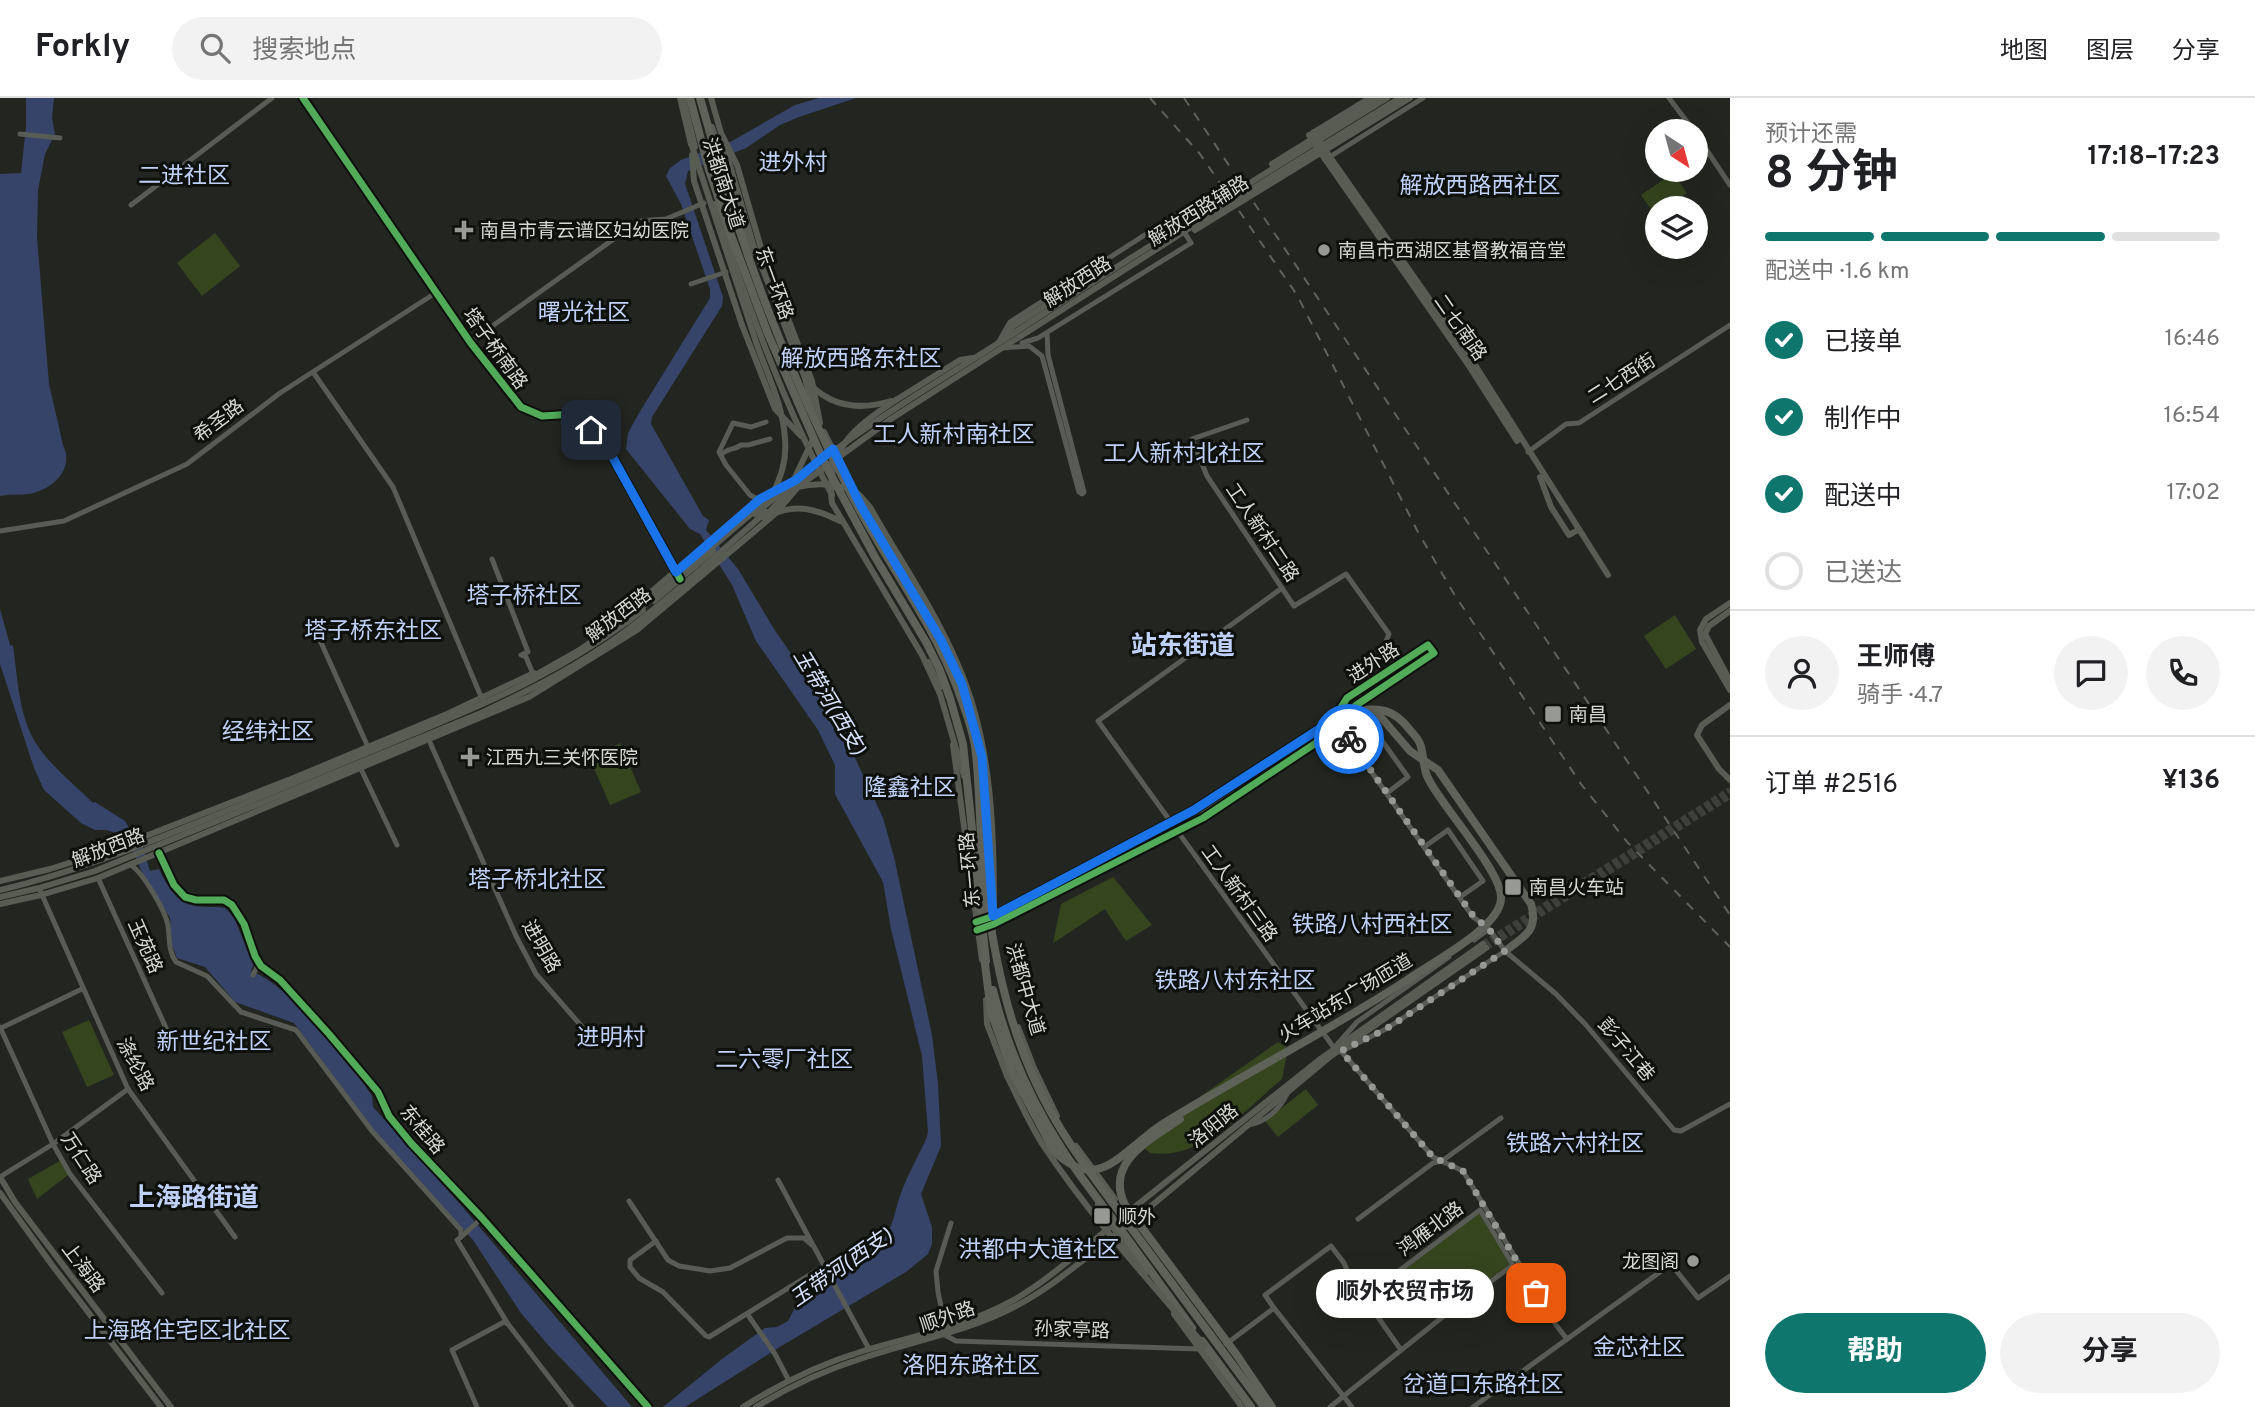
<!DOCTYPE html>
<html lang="zh">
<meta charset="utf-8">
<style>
body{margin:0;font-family:Overpass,"Noto Sans SC",sans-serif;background:#f2f2f2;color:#202124;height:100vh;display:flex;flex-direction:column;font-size:26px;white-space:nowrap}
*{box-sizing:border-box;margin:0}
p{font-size:23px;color:#757577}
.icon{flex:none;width:38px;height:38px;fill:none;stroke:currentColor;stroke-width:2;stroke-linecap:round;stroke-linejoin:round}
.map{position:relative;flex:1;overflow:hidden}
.panel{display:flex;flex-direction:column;background:#fff;width:525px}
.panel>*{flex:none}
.needle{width:46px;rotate:144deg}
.controls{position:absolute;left:1645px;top:21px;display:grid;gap:14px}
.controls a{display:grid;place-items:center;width:63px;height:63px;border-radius:50%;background:#fff;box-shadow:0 7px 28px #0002;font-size:35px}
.pin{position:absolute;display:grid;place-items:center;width:60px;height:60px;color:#fff;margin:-30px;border-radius:14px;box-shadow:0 4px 10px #0006}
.courier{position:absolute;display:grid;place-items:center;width:70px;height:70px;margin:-35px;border:5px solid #1a73e8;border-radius:50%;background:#fff;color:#222;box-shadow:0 2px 9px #0007}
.bubble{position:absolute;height:49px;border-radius:24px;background:#fff;box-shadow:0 7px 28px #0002;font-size:23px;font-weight:700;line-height:49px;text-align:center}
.summary em{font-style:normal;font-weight:700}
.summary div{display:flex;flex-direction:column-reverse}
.summary{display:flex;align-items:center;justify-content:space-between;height:119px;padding:0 35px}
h1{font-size:46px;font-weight:700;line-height:52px}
.bar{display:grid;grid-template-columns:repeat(4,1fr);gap:10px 7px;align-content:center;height:84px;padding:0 35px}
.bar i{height:9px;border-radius:5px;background:#e0e0e0}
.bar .active{background:#0f766e}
.bar p{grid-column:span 4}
.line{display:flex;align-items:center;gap:18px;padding:0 35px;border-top:2px solid #e0e0e0}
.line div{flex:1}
.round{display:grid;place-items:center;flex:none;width:74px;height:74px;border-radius:37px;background:#f2f2f2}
ol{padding:0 35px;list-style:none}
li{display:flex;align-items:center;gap:21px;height:77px}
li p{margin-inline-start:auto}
li .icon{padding:7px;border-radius:50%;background:#0f766e;color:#fff;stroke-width:4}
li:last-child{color:#757577}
li i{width:38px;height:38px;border:4px solid #e0e0e0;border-radius:50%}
.cta{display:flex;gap:14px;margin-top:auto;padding:14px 35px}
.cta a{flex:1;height:80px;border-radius:42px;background:#0f766e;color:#fff;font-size:28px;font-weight:700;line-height:80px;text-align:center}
.cta a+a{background:#f2f2f2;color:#202124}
header{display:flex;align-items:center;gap:42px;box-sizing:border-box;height:98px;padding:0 35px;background:#fff;border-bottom:2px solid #e0e0e0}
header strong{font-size:33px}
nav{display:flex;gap:38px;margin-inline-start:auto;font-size:24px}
.search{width:490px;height:63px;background:#f2f2f2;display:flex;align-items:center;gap:18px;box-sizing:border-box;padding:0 24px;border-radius:38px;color:#757577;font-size:26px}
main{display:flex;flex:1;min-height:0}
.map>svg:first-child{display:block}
</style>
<header>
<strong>Forkly</strong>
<div class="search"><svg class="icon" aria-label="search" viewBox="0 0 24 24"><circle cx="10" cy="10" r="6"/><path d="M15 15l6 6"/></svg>搜索地点</div>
<nav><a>地图</a><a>图层</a><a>分享</a></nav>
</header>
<main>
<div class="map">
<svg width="1730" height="1309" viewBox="0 0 1730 1309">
<rect width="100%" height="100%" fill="#232620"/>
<g fill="#35451e">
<polygon points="1673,75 1687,95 1665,110 1657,110 1655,117 1641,97"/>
<polygon points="215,135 240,168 202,198 177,165"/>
<polygon points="1675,517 1696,551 1666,571 1644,538"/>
<polygon points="620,645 641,694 610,707 589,659"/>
<polygon points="1113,779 1152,827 1126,843 1105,811 1053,845 1061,806"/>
<polygon points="89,922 114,977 87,989 62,934"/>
<path d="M1278,944L1288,950L1282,981C1246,1011 1201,1063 1150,1055L1137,1043Z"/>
<polygon points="1306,991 1318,1007 1278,1039 1265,1023"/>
<polygon points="60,1063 68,1077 37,1101 28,1081"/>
<polygon points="1479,1115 1510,1166 1438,1218 1403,1173"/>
</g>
<g fill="#364469">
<path d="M26,0H54L52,20L55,36L45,56L38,92L37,139L49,286L63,347C75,371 52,392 29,396C20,397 10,396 0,398V76L21,75L26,29Z"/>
<path d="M819,0H856L799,19L780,27L746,50L688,73L685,86L723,199L722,208L652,319L651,326L703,418L709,422L706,432L738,471L774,531L828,609L848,645L883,720L894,759L932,937L938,986L941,1048L921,1096L932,1129V1146L928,1156L906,1174L778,1250L685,1309H663L722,1261L765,1230L777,1229L788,1223L797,1206L880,1146C894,1130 894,1114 901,1095C908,1076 919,1057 927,1039L928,1033L922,958L891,831L883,784L835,696V667L818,632L756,543L732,487L700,436L690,431L626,351L628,335L639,315L710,200V191L681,106L666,78L670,70L681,62L732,43L795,7Z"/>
<path d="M0,511L10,547L13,548C17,575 18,606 29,632C41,661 72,684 93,705L95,704L125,723L133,736L139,737L150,773L159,771C165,784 176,804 191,807C202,810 214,808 225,810L234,819L253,867L251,873C291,888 333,950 362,983L372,998L373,1009L460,1106L632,1309H608L549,1248L521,1215L473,1142L382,1043L294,925L235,904L205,869L177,860L172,847L170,820L142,774L126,738L106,732H95L81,725L44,692L34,670L0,566Z"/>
</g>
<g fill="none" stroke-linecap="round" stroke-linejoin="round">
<g stroke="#3e413b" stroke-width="6" stroke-dasharray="6 3" stroke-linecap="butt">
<polyline points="1483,846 1730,692"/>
<polyline points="1486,850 1730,698"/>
</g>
<g stroke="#585c54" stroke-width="5">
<polyline points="303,0 470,244 521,309 542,318 575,316 607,349 677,475"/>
<polyline points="1669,0 1694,33"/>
<polyline points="1312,35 1369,0"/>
<polyline points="20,36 60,40"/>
<polyline points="1696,36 1730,87"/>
<polyline points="1328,60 1423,0"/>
<polyline points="131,107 272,0"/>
<polyline points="691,186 726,174"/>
<polyline points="470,244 639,123 666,121 704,105"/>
<polyline points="998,245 1010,224 1174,118"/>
<polyline points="1022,245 1038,240 1191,145"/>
<polyline points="1002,250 1029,248 1042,258 1079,394 1082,396 1084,394 1048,257 1047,235"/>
<polyline points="313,274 393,389 482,601"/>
<polyline points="1247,322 1192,341 1207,378 1294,508 1346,476 1389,536 1384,548 1403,575"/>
<polyline points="1528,354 1566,326 1579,325 1730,227"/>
<path d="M722,356C728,350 735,352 741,347H748L770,341"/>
<polyline points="759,402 750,397 726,367 719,354 733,325 751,329 766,324"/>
<polyline points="0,433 64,423 187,366 280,295 437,194"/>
<polyline points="492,461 528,554 521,557 526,559 533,576"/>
<polyline points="1282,490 1098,623 1334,950 1357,924 1449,859"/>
<polyline points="314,529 368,649"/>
<polyline points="1340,629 1473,819 1487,829"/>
<polyline points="428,640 516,838 536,876 598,947"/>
<polyline points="1349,641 1370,626 1408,679 1387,695"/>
<polyline points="361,671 397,747"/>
<polyline points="1424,749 1448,732 1483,783 1460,799"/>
<polyline points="159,755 174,787 185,799 196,802 224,802 232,807 244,826 255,858 261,868 280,882 329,936 378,994 389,1018 411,1045 482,1120 648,1309"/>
<path d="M131,767C143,775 165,812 168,827C170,841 168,853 176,864L207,878L241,914L296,932L372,1033L461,1132V1139L457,1142L508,1226"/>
<polyline points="98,780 166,930"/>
<polyline points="39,790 128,991 235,1139"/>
<polyline points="992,818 1194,712 1241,683 1333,622 1347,600 1428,547 1434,555 1355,608 1352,613"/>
<polyline points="980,831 994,826 1203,720 1342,626"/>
<polyline points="1505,853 1556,896 1586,927 1674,1032 1681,1033 1730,1006"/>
<polyline points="253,877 259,865"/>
<polyline points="0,929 53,1046 70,1076 162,1195"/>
<polyline points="1,930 82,891"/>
<polyline points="1341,953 1433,1059 1463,1073 1556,1227 1567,1241"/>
<polyline points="1340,954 1386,931 1505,853 1489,831 1474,842"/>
<path d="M1248,1027C1265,1025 1280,1011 1287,996"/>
<polyline points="0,1079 53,1046 128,991"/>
<polyline points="778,1082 869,1251"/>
<polyline points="629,1103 668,1162 679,1168 710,1173 730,1170 787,1140 804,1140 812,1147"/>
<polyline points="1358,1121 1433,1065 1442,1063 1501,1020"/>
<polyline points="461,1139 482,1120"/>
<polyline points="656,1143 630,1162 630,1169 639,1180 663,1194 706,1238 709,1239 824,1168"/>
<polyline points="1274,1210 1352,1309"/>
<polyline points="748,1217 775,1256 788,1281"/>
<polyline points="943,1232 945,1227 938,1194 936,1173 951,1125"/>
<polyline points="945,1237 956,1243 1199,1251"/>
<polyline points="1226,1246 1274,1210 1265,1197 1331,1148 1344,1165 1350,1179 1401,1252"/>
<polyline points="477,1309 452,1252 504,1224 508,1226 572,1309"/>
<polyline points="1330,1309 1440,1221 1513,1167 1480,1112 1364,1199"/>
<polyline points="1473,1309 1671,1166 1698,1200 1730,1178"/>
</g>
<g stroke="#585c53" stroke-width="6">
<polyline points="683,0 695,49"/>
<polyline points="711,0 721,35 737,67 761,150 812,283 820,325"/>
<polyline points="712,29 751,155"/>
<polyline points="725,50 753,146 805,280"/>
<polyline points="1330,59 1470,259 1608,477"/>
<polyline points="1325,61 1467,265 1517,343"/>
<polyline points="1272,66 1378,0"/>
<path d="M714,106C747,205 783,305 832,397"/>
<polyline points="1195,132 1410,0"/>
<polyline points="742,227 775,311 801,338"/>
<polyline points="1004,238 1013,228 1102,172"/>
<polyline points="896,302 960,262 973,260"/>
<polyline points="824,334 843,371"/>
<polyline points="1540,379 1551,409 1569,437 1578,432"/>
<path d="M793,385C857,331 930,289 1000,244C1128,161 1257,80 1387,0"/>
<polyline points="799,388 891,321 1221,110 1400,0"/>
<polyline points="755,416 779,396"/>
<polyline points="654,503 713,453"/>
<polyline points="1730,505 1706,521 1700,532 1702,544 1730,592"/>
<polyline points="1730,513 1709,528 1705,536 1730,583"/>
<polyline points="925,514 956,570 971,618"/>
<polyline points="617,523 760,401 795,383"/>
<polyline points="928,564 940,589"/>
<polyline points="1730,607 1702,627 1697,637 1719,671 1730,682"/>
<polyline points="977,642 982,659 991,785"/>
<polyline points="953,647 982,862"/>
<polyline points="0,783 50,771 110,752 296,679 447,616 534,575"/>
<path d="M0,792C82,773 159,740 236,709C317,675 398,643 478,608C537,582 592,551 643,512"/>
<path d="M0,799L39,790L95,773L481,615C530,592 578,568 622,536C672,499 719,455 766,414"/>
<polyline points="0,806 41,797 98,780 529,599 637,532 775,416 798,389"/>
<polyline points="986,902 987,926 1007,978"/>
<polyline points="1018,929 1034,970 1057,1018"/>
<polyline points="1076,1048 1115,1101"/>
<polyline points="0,1079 15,1104 171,1309"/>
<polyline points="0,1095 52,1167 161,1309"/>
<polyline points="1098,1107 1145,1176"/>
<polyline points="1127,1115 1319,962 1483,846"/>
<polyline points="1126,1129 1331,958 1486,850"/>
<polyline points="1174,1216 1242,1309"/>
<path d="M743,1309C781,1285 820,1266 863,1253C913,1238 964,1229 1010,1204C1045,1185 1077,1155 1108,1131"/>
<path d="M756,1309C790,1288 825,1272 863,1260C913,1243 966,1234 1014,1209C1050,1191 1082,1162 1114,1138"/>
</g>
<g stroke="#5e6258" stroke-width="8">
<polyline points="690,0 709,72"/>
<polyline points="700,0 720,70"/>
<polyline points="1140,1142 1264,1309"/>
<polyline points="1132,1147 1192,1230"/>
<polyline points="1202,1243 1251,1309"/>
</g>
<g stroke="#5e625c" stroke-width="2" stroke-dasharray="9 9" stroke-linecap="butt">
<polyline points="1150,0 1200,56 1297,197 1418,434 1454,496 1581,686 1628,745 1730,849"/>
<polyline points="1184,0 1730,817"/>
</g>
<polyline stroke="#585c54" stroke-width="5" points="1174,118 1191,145"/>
<g stroke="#585c53" stroke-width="6">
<polyline points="680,0 691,46"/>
<polyline points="1314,34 1330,59"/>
<polyline points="1309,37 1325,61"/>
<path d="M691,45C712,111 734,177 756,244C767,276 783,306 785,341C787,363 781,378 772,398"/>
<polyline points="692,57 694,83 742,227"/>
<polyline points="805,280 813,311"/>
<path d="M806,282C829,309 858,313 891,303"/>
<path d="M896,302C855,329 825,351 832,405L922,557L940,596L964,678"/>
<path d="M771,417C796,405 816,411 840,423"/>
<polyline points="764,420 789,392 814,339"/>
<path d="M530,580L581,551L641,510L772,398C798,386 826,381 854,393C860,396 865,404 870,409C899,461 935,512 958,567C994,648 994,741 994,829"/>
<path d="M1007,978C1018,1000 1028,1023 1041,1044C1089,1117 1148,1182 1205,1248"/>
</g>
<g stroke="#5e6258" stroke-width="8">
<path d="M720,70C753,183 797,292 851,396C885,462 932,522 958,592C964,609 972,629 975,648C981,694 979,742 985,788C997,882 1017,967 1071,1047C1093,1080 1117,1110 1140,1142"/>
<polyline points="709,72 732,140 768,236 824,364 875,459 926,544 939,570 950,600 963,646 986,863"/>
<path d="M1340,629L1365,618L1379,617L1410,653L1438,672L1531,806C1539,832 1524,839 1505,853"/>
<path d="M984,858L991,914L1013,976L1054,1053C1066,1065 1083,1076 1101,1070C1118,1065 1144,1038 1161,1027C1242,977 1327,934 1407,882C1429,866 1500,830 1501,801C1503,774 1441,708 1428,680C1423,671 1424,659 1421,649C1420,642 1414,637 1410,632C1394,611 1380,609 1355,613L1237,693L1195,718L1044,795L1028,799"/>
<path d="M993,892C1007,948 1031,1003 1062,1051C1083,1084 1109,1115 1132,1147"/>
<path d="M1180,1021C1150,1042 1104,1064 1125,1107L1236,1256L1272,1309"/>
</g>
<defs>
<g id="cycleway">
<polyline points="303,0 470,244 521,309 542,318 575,316 607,349 680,481"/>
<polyline points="159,755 174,787 185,799 196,802 224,802 232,807 244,826 255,858 261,868 280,882 329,936 378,994 389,1018 411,1045 482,1120 648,1309"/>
<polyline points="976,824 994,818 1194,712 1333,622 1347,600 1428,547 1434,555 1355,608 1340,629 1203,720 994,826 977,832"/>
</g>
</defs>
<use href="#cycleway" stroke="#0e100c" stroke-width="11"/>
<use href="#cycleway" stroke="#51ab58" stroke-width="7"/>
</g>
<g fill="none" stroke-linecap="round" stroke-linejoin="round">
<polyline stroke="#979a94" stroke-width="7" stroke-dasharray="0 12.6" points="1349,641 1474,819 1489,831 1505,853 1386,931 1341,953 1433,1059 1463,1073 1536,1195"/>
<polyline stroke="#1a73e8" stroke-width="9" points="591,332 607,349 676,474 760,401 796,382 833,351 861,408 941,542 962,586 982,659 993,818 1194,712 1333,622 1349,641"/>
</g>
<g fill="#979a94" stroke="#0e100c" stroke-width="2.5">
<path d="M460.5 121.5h7v7h7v7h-7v7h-7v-7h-7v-7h7z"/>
<circle cx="1324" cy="152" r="7"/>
<rect x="1544" y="607" width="18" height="18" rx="3.5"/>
<path d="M466.5 648.5h7v7h7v7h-7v7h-7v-7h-7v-7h7z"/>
<rect x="1504" y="780" width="18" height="18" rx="3.5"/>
<rect x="1093" y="1109" width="18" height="18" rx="3.5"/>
<circle cx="1693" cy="1163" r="7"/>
</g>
<g text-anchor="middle" stroke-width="6" stroke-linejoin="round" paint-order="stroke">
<g font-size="19" fill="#d5d8d2" stroke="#0e100c">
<text transform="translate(724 85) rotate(72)" y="7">洪都南大道</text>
<text transform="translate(1198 112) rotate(-32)" y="7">解放西路辅路</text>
<text transform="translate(1077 183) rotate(-33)" y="7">解放西路</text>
<text transform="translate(775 185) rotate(70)" y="7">东一环路</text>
<text transform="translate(1461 229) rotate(55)" y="7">二七南路</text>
<text transform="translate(496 250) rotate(54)" y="7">塔子桥南路</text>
<text transform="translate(1621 280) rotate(-32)" y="7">二七西街</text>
<text transform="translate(218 322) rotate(-37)" y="7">希圣路</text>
<text transform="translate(1263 434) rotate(56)" y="7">工人新村二路</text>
<text transform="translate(618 516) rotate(-37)" y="7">解放西路</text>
<text transform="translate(1373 564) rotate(-33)" y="7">进外路</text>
<text transform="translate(108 749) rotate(-21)" y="7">解放西路</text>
<text transform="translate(969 772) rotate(-95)" y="7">东一环路</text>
<text transform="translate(1240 795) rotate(54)" y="7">工人新村三路</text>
<text transform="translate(146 848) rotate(66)" y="7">玉苑路</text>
<text transform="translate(542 848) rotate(60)" y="7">进明路</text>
<text transform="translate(1026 891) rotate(74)" y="7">洪都中大道</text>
<text transform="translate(1345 899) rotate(-31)" y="7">火车站东广场匝道</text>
<text transform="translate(1627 951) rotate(50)" y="7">彭子江巷</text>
<text transform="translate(136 966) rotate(62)" y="7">涤纶路</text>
<text transform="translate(1213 1027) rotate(-39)" y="7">洛阳路</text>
<text transform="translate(423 1031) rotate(50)" y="7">东桂路</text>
<text transform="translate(82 1060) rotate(57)" y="7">万仁路</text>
<text transform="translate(1430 1130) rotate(-37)" y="7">鸿雁北路</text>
<text transform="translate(84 1169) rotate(53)" y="7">上海路</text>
<text transform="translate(947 1218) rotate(-19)" y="7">顺外路</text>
<text transform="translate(1072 1231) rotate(2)" y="7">孙家亭路</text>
</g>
<g font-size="19" fill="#d5d8d2" stroke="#0e100c" text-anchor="start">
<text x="480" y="139">南昌市青云谱区妇幼医院</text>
<text x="1338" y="159">南昌市西湖区基督教福音堂</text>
<text x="1569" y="623">南昌</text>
<text x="486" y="666">江西九三关怀医院</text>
<text x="1529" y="796">南昌火车站</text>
<text x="1118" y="1125">顺外</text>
<text x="1679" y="1170" text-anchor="end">龙图阁</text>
</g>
<g font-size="21" font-style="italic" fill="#d4e0fc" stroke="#0e100c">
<text transform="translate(830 604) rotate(59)" y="7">玉带河(西支)</text>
<text transform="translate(841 1169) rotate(-35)" y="7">玉带河(西支)</text>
</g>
<g font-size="23" fill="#bfd0f9" stroke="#0e100c">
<text x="793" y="72">进外村</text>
<text x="184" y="85">二进社区</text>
<text x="1480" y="95">解放西路西社区</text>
<text x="584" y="222">曙光社区</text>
<text x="861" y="268">解放西路东社区</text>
<text x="954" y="344">工人新村南社区</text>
<text x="1184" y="363">工人新村北社区</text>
<text x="524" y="505">塔子桥社区</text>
<text x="373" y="540">塔子桥东社区</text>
<text x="268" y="641">经纬社区</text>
<text x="910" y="697">隆鑫社区</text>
<text x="537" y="789">塔子桥北社区</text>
<text x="1372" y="834">铁路八村西社区</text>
<text x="1235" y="890">铁路八村东社区</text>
<text x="611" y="947">进明村</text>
<text x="214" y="951">新世纪社区</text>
<text x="784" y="969">二六零厂社区</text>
<text x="1575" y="1053">铁路六村社区</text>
<text x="1039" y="1159">洪都中大道社区</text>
<text x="187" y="1240">上海路住宅区北社区</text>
<text x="1639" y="1257">金芯社区</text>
<text x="971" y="1275">洛阳东路社区</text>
<text x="1483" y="1294">岔道口东路社区</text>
</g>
<g font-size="26" font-weight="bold" fill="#bfd0f9" stroke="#0e100c">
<text x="1183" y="556">站东街道</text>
<text x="194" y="1108">上海路街道</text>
</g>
</g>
</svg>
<div class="controls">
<a><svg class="needle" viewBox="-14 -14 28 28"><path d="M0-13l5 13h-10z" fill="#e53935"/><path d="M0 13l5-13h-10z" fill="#757577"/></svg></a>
<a><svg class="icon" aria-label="layers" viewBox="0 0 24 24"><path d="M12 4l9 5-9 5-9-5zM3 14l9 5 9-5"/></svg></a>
</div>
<div class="pin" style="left:1536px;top:1195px;background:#ea580c"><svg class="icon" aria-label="bag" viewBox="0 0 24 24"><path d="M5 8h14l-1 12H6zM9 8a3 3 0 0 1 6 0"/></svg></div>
<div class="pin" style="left:591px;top:332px;background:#1f2937"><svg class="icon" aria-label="home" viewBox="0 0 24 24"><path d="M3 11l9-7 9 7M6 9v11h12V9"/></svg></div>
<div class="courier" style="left:1349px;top:641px"><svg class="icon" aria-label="bike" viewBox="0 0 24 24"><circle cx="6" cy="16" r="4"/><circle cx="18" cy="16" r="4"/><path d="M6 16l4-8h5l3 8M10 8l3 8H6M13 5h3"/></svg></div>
<div class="bubble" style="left:1316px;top:1171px;width:178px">顺外农贸市场</div>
</div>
<section class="panel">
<div class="summary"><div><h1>8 分钟</h1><p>预计还需</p></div><em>17:18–17:23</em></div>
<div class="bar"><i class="active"></i><i class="active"></i><i class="active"></i><i></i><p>配送中 · 1.6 km</p></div>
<ol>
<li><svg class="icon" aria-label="check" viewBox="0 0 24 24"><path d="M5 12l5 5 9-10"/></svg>已接单<p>16:46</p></li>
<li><svg class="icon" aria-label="check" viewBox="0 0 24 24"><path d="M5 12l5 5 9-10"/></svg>制作中<p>16:54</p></li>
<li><svg class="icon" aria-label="check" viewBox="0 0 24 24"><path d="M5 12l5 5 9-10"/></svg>配送中<p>17:02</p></li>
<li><i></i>已送达</li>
</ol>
<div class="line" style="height:126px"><a class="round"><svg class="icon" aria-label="person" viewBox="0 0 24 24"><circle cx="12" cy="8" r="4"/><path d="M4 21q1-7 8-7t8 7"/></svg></a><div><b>王师傅</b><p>骑手 · 4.7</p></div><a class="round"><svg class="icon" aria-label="chat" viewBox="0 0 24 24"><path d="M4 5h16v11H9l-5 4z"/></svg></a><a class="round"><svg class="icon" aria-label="phone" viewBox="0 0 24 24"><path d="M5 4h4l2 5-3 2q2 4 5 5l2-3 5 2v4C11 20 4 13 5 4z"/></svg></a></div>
<div class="line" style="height:91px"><div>订单 #2516</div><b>¥136</b></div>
<div class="cta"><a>帮助</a><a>分享</a></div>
</section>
</main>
